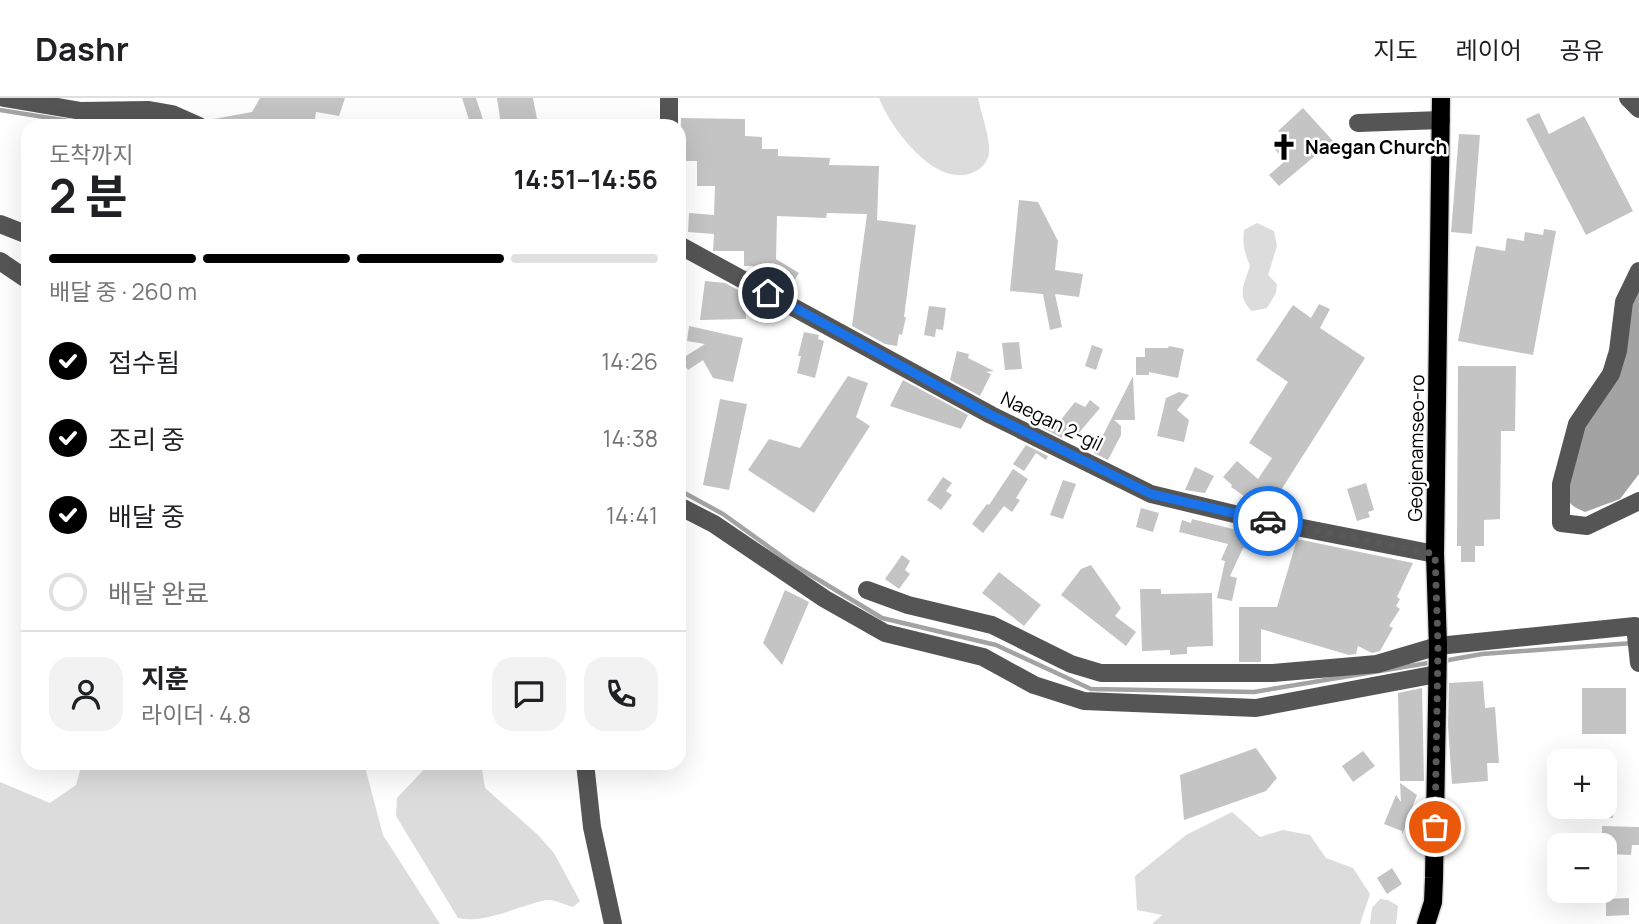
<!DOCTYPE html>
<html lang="ko">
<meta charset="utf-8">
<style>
body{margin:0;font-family:Manrope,"Noto Sans KR",sans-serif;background:#f2f2f2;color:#202124;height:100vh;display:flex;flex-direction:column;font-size:26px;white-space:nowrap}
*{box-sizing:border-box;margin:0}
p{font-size:23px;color:#757577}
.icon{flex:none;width:38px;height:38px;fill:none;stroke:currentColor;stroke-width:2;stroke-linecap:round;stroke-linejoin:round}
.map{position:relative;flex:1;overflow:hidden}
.side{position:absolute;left:21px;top:21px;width:665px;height:651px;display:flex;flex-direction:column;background:#fff;border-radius:21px;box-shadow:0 7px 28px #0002}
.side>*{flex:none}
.tools{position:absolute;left:1547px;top:651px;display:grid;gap:14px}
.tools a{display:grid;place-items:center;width:70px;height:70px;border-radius:14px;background:#fff;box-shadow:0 7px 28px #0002;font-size:35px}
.pin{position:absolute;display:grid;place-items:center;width:60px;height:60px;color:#fff;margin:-30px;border:4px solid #fff;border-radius:50%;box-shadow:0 2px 7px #0007}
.courier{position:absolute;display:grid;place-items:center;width:70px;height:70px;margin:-35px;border:5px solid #1a73e8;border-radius:50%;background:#fff;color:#222;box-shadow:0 2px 9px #0007}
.headline em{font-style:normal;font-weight:700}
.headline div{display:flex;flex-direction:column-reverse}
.headline{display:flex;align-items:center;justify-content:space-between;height:119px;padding:0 28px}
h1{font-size:46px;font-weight:700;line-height:52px}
.bar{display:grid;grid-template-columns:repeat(4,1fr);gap:10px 7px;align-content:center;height:84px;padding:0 28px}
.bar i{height:9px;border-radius:5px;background:#e0e0e0}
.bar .selected{background:#000}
.bar p{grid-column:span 4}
.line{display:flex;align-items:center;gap:18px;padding:0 28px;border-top:2px solid #e0e0e0}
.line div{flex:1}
.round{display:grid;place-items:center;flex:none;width:74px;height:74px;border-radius:21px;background:#f2f2f2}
ol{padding:0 28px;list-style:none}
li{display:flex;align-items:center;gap:21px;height:77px}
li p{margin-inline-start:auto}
li .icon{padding:7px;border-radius:50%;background:#000;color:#fff;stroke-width:4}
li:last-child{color:#757577}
li i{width:38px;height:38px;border:4px solid #e0e0e0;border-radius:50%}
header{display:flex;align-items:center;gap:42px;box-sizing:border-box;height:98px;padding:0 35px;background:#fff;border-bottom:2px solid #e0e0e0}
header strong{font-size:33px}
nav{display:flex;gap:38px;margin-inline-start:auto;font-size:24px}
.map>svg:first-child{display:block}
</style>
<header>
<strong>Dashr</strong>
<nav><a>지도</a><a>레이어</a><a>공유</a></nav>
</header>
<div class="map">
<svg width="1639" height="826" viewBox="0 0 1639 826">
<rect width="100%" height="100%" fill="#fff"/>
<g fill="#dcdcdc">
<path d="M879,0H978C981,15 990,39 989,54C989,63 981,71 974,74C936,92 890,29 879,0Z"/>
<path d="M1257,125L1274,133L1277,148L1268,177L1277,186L1276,195L1267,210L1252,213C1236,198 1244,187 1250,168C1245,156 1242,146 1244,132Z"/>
<polygon points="82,665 364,665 383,737 440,826 0,826 0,684 50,705 76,687"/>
<path d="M430,665H481L485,690L537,736L554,755L580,803L573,809C565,807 554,801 546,802C518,808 485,826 458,820L396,718L397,700Z"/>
<polygon points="1232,714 1260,739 1283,732 1310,737 1326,760 1353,770 1370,796 1360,826 1152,826 1162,817 1137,812 1135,778 1186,737"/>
<polygon points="1380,801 1388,802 1398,808 1396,826 1370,826 1372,810"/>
</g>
<path fill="#a3a3a3" d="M1639,186V376L1620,401L1585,414C1578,411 1570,408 1568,401C1560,377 1625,216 1639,186Z"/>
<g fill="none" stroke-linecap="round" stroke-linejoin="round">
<g stroke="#a3a3a3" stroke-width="4.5">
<polyline points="0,12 75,24 122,23 155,28"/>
<polyline points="679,392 723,416 794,467 882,520 996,547 1091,591 1254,594 1434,564"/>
<polyline points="1443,563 1482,556 1633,545"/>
</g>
</g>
<g fill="#c4c4c4">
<polygon points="260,0 345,0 339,18 316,14 314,28 210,28 208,22 252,14"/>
<polygon points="462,0 476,0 485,28 471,28"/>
<polygon points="497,0 533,0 537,21 501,27"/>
<polygon points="1303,10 1333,43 1279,88 1269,77 1285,63 1273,49 1284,39 1278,33"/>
<polygon points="1539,15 1549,36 1584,18 1633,113 1586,137 1526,21"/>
<polygon points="681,20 745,21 745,38 762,39 762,51 778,51 778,58 830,60 829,67 879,68 877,122 916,127 904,219 906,219 902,237 899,236 897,248 885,246 852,228 867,116 827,115 826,120 777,118 776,161 799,175 790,189 786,187 784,191 752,174 753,168 744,168 744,153 713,153 714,136 688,134 689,115 714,117 715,88 697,88 697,63 680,63"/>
<polygon points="1459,36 1480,37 1472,136 1451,134"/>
<polygon points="1019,102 1038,104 1058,143 1055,172 1083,176 1079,199 1055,196 1062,229 1050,232 1043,196 1010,193"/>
<polygon points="1544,131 1556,133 1533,257 1458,243 1476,148 1505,153 1507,140 1524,143 1525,134 1543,137"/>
<polygon points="705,183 725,185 764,206 745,208 746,221 700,222"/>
<polygon points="1319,206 1330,211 1320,230 1365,260 1276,400 1293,404 1290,416 1276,413 1278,409 1262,399 1257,407 1231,389 1232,387 1223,379 1237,363 1258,381 1272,360 1249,345 1288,284 1256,262 1293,207 1311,220"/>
<polygon points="929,208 946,210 943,232 936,231 935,239 924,237"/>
<polygon points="689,228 743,240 733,284 713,280 703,262 688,272 681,261 705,246 687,243"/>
<polygon points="804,234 819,237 818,241 824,243 815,280 797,275 801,258 798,258"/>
<polygon points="1019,244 1022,271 1005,272 1002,245"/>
<polygon points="1092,247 1103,251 1096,272 1085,268"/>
<polygon points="1169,248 1184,251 1178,280 1149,274 1149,277 1136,277 1136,259 1145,259 1145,250 1168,250"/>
<polygon points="957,253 969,256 968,260 994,273 986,274 991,276 980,298 950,282"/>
<polygon points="1458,268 1516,268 1515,333 1501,333 1500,421 1484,422 1484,448 1475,448 1475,464 1461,464 1461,448 1457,448"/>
<polygon points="848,278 868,285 856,319 870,328 814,415 748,372 769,341 800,350"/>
<polygon points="1133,278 1135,322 1114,322 1121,328 1121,337 1108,362 1094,355"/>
<polygon points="903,282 968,317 961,331 890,308"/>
<polygon points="1179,294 1189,297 1177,312 1189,322 1184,344 1157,338 1166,300"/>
<polygon points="720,301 747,306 729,392 703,387"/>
<polygon points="1090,302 1100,310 1078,336 1068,328 1062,340 1043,330 1047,323 1056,328 1075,304 1085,309"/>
<polygon points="1026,347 1048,358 1046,362 1036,355 1024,373 1013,366"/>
<polygon points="1195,369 1214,378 1205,395 1185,392"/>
<polygon points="1013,371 1028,381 1016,400 1020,402 1012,414 1004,408 983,435 972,426 987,406 989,407"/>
<polygon points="943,379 952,385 946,393 952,397 941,412 927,402"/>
<polygon points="1063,382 1076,386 1063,421 1050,417"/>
<polygon points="1366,385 1374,412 1368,414 1370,419 1357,423 1347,391"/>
<polygon points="1141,410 1159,415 1153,434 1136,429"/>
<polygon points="1192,421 1274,441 1270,457 1243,450 1230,478 1237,480 1232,503 1217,500 1225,463 1221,462 1228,446 1179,434 1182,422 1191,425"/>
<polygon points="1297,441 1413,465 1397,499 1400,501 1396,508 1400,511 1389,528 1393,530 1380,553 1372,555 1358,548 1356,556 1349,557 1261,531 1261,564 1239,564 1239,509 1277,509"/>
<polygon points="902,457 910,463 905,472 910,476 899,491 885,481"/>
<polygon points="1091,467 1121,510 1115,518 1136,534 1126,548 1061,497 1081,471"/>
<polygon points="999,474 1041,507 1024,528 982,495"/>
<polygon points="1140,491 1161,491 1161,496 1212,495 1213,548 1187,549 1187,556 1170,557 1170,552 1142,553"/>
<polygon points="785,492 809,504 782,567 763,545"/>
<polygon points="1483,583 1485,610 1495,609 1499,665 1487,665 1488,683 1452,686 1448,628 1449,585"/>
<polygon points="1422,590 1424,683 1400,683 1398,595"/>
<rect x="1582" y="590" width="44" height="46"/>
<polygon points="1256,650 1277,680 1266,693 1184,722 1180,677"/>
<polygon points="1363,653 1375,668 1353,684 1342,668"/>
<polygon points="1400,685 1417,697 1402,737 1402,733 1384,726 1396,697 1401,704"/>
<polygon points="1580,709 1613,709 1613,720 1580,717"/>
<polygon points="1602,728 1639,729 1639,747 1632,747 1631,757 1609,756 1602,745"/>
<polygon points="1392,770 1402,786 1387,796 1377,780"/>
<polygon points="1629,800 1629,817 1606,818 1606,801"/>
</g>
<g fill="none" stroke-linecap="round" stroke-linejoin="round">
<defs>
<polyline id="major" points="1426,826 1433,804 1434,780 1438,548 1435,456 1441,0"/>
</defs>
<use href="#major" stroke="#dbdbdb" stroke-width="21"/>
<g stroke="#555" stroke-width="18">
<polyline points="4,0 81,13 149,12 172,16 199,28"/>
<polyline points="669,0 669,28"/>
<polyline points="1628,0 1639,11"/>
<polyline points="1358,25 1441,22"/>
<polyline points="0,126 28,137"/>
<polyline points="679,147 991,317 1151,396 1251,420 1435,456"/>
<polyline points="0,163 28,182"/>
<polyline points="1639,173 1624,204 1618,253 1611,276 1577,326 1561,386 1561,425 1587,428 1639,403"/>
<polyline points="679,408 714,426 825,501 885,535 983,559 1034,587 1084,603 1256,610 1437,576"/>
<polyline points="867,492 908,507 992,527 1071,566 1101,575 1273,575 1377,566 1438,548 1635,528 1639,565"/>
<polyline points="585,665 592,729 613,826"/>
</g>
<use href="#major" stroke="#000" stroke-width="18"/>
</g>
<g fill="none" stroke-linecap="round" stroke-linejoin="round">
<polyline stroke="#595959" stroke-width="7" stroke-dasharray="0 12.6" points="1268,423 1435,456 1438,548 1435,729"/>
<polyline stroke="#1a73e8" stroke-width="9" points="768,195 991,317 1151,396 1268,423"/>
</g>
<defs>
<symbol id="church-bare" viewBox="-9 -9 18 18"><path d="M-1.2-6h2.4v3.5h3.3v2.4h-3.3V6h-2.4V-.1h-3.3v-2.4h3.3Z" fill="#000" stroke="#fff" stroke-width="2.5" paint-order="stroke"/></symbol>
</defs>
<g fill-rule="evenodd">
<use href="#church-bare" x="1265" y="30" width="38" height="38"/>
</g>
<g text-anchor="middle" stroke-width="5" stroke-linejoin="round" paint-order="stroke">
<g font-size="19" font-weight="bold" fill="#000" stroke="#fff" text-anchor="start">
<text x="1305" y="56">Naegan Church</text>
</g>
<g font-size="19" fill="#000" stroke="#fff">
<text transform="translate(1052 323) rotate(26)" y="7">Naegan 2-gil</text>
<text transform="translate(1416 350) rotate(-89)" y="7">Geojenamseo-ro</text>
</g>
</g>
</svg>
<div class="tools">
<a>+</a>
<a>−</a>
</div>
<div class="pin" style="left:1435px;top:729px;background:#ea580c"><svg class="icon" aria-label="bag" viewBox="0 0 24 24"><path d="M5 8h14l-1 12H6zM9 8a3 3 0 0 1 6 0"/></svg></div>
<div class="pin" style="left:768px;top:195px;background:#1f2937"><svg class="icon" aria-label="home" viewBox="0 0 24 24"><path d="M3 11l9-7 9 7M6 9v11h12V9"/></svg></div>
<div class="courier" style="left:1268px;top:423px"><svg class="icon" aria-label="car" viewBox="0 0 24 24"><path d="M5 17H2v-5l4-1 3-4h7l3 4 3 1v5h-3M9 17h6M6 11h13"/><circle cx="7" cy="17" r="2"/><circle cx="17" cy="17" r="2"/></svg></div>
<section class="side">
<div class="headline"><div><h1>2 분</h1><p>도착까지</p></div><em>14:51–14:56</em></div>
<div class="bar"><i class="selected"></i><i class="selected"></i><i class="selected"></i><i></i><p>배달 중 · 260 m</p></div>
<ol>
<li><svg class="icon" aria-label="check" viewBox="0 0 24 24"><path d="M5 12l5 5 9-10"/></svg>접수됨<p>14:26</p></li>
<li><svg class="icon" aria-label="check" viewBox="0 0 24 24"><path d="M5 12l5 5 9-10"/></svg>조리 중<p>14:38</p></li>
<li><svg class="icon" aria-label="check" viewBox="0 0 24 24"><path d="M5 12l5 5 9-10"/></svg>배달 중<p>14:41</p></li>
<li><i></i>배달 완료</li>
</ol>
<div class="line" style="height:126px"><a class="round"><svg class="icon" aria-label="person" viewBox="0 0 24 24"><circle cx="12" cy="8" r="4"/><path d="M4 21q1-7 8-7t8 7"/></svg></a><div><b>지훈</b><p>라이더 · 4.8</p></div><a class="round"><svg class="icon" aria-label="chat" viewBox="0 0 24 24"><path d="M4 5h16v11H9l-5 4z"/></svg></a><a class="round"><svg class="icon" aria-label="phone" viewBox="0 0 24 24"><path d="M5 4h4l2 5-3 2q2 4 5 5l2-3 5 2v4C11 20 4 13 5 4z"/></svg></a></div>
</section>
</div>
